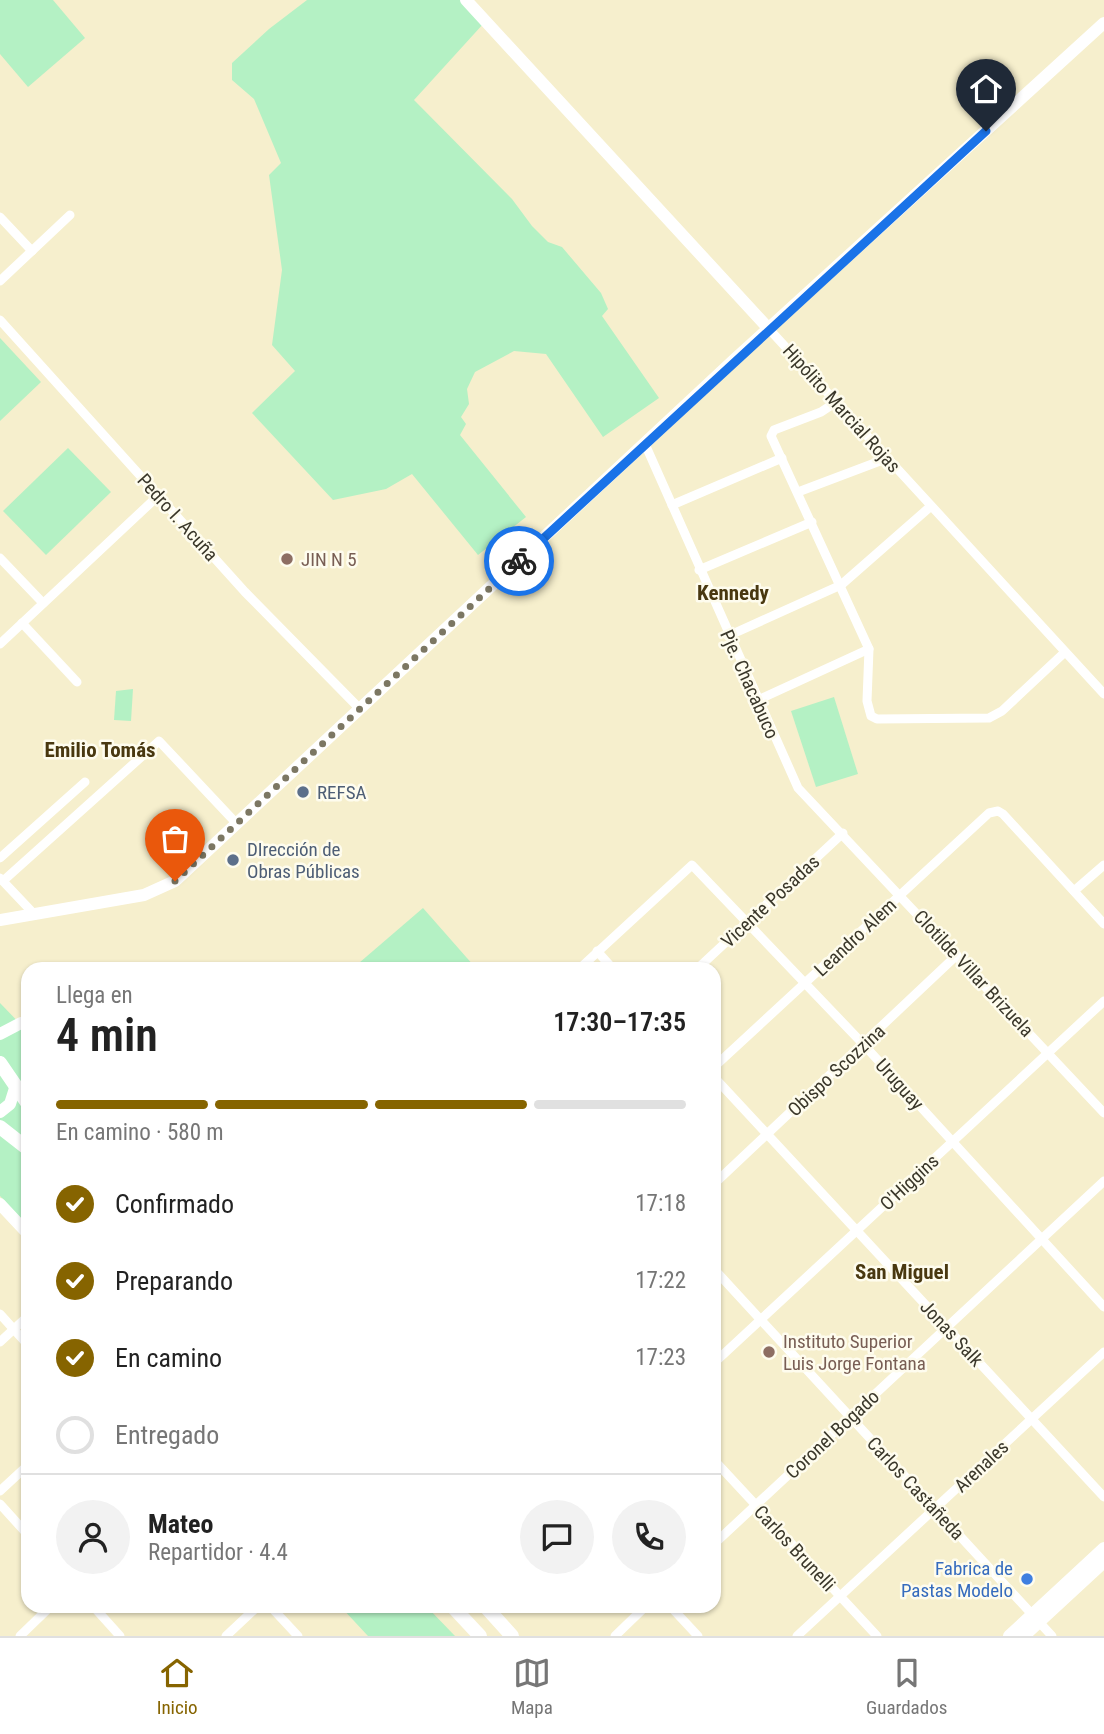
<!DOCTYPE html>
<html lang="es">
<meta charset="utf-8">
<style>
body{margin:0;font-family:"Roboto Condensed",sans-serif;background:#f2f2f2;color:#222;height:100vh;display:flex;flex-direction:column;font-size:26px;white-space:nowrap}
*{box-sizing:border-box;margin:0}
p{font-size:23px;color:#767676}
.icon{flex:none;width:38px;height:38px;fill:none;stroke:currentColor;stroke-width:2;stroke-linecap:round;stroke-linejoin:round}
.map{position:relative;flex:1;overflow:hidden}
.details{position:absolute;left:21px;top:962px;width:700px;height:651px;display:flex;flex-direction:column;background:#fff;border-radius:21px;box-shadow:0 2px 5px #0004}
.details>*{flex:none}
.pin{position:absolute;display:grid;place-items:center;width:60px;height:60px;color:#fff;margin:-72px -30px;border-radius:50% 50% 50% 0;rotate:-45deg;box-shadow:0 0 7px #0007}
.pin .icon{rotate:45deg}
.courier{position:absolute;display:grid;place-items:center;width:70px;height:70px;margin:-35px;border:5px solid #1a73e8;border-radius:50%;background:#fff;color:#222;box-shadow:0 2px 9px #0007}
.overview em{font-style:normal;font-weight:600}
.overview div{display:flex;flex-direction:column-reverse}
.overview{display:flex;align-items:center;justify-content:space-between;height:119px;padding:0 35px}
h1{font-size:46px;font-weight:600;line-height:52px}
.bar{display:grid;grid-template-columns:repeat(4,1fr);gap:10px 7px;align-content:center;height:84px;padding:0 35px}
.bar i{height:9px;border-radius:5px;background:#e0e0e0}
.bar .current{background:#866400}
.bar p{grid-column:span 4}
.line{display:flex;align-items:center;gap:18px;padding:0 35px;border-top:2px solid #e0e0e0}
.line div{flex:1}
.round{display:grid;place-items:center;flex:none;width:74px;height:74px;border-radius:37px;background:#f2f2f2}
ol{padding:0 35px;list-style:none}
li{display:flex;align-items:center;gap:21px;height:77px}
li p{margin-inline-start:auto}
li .icon{padding:7px;border-radius:50%;background:#866400;color:#fff;stroke-width:4}
li:last-child{color:#767676}
li i{width:38px;height:38px;border:4px solid #e0e0e0;border-radius:50%}
.menu{display:flex;justify-content:space-around;align-items:center;height:98px;border-top:2px solid #e0e0e0;background:#fff;font-size:19px;color:#767676}
.menu a{display:grid;justify-items:center;gap:4px}
.menu .current{color:#866400}
.map>svg:first-child{display:block}
</style>
<div class="map">
<svg width="1104" height="1636" viewBox="0 0 1104 1636">
<rect width="100%" height="100%" fill="#f6efcd"/>
<g fill="#b4f1c4">
<polygon points="0,0 53,0 85,38 28,87 0,54"/>
<polygon points="307,0 464,0 484,23 414,100 512,199 532,226 548,242 562,247 601,293 608,309 602,316 659,398 603,437 546,354 514,351 475,372 467,389 469,404 461,417 466,424 460,435 526,517 478,555 412,474 386,489 333,500 252,413 295,371 272,345 282,270 269,175 281,163 254,99 232,80 232,63 269,29"/>
<polygon points="0,338 41,382 0,421"/>
<polygon points="68,448 111,492 46,555 3,511"/>
<polygon points="133,689 131,721 114,720 116,691"/>
<polygon points="834,697 858,774 816,787 791,711"/>
<polygon points="423,908 474,966 470,969 352,969"/>
<polygon points="0,1003 28,1032 28,1226 0,1196"/>
<polygon points="341,1607 427,1607 455,1636 368,1636"/>
</g>
<g fill="none" stroke-linecap="round" stroke-linejoin="round">
<g stroke="#fff" stroke-width="9">
<polyline points="0,217 32,251"/>
<polyline points="0,281 70,215"/>
<polyline points="0,320 245,592 360,709"/>
<polyline points="769,329 1104,694"/>
<polyline points="836,402 821,412 774,430 771,436 869,649 867,701 871,716 877,719 989,718 1002,711 1065,652"/>
<polyline points="645,444 798,788 1104,1113"/>
<polyline points="798,492 888,458"/>
<polyline points="672,505 782,458"/>
<polyline points="0,558 43,603"/>
<polyline points="699,570 812,522"/>
<polyline points="22,623 77,682"/>
<polyline points="728,636 841,585 931,506"/>
<polyline points="0,644 159,495"/>
<polyline points="758,700 869,649"/>
<polyline points="0,858 85,782"/>
<polyline points="0,878 35,915"/>
<polyline points="3,881 159,741 237,824"/>
<polyline points="1074,891 1104,865"/>
<polyline points="597,951 614,970"/>
<polyline points="578,970 692,865 864,1045 1104,1307"/>
<polyline points="696,970 843,833"/>
<polyline points="714,1067 989,813 998,811 1003,814 1104,924"/>
<polyline points="714,1077 1104,1497"/>
<polyline points="714,1184 957,955"/>
<polyline points="714,1269 1052,1636"/>
<polyline points="0,1314 28,1345"/>
<polyline points="0,1342 28,1316"/>
<polyline points="714,1363 1104,1001"/>
<polyline points="714,1460 877,1636"/>
<polyline points="0,1491 28,1465"/>
<polyline points="0,1504 28,1535"/>
<polyline points="714,1544 1104,1181"/>
<polyline points="93,1606 120,1636"/>
<polyline points="270,1606 298,1636"/>
<polyline points="670,1606 698,1636"/>
<polyline points="20,1636 51,1606"/>
<polyline points="226,1636 258,1606"/>
<polyline points="615,1636 646,1606"/>
<polyline points="797,1636 1104,1352"/>
</g>
<g stroke="#fff" stroke-width="12">
<polyline points="466,0 769,329"/>
<polyline points="0,920 144,895 175,881 735,359 1104,23"/>
<polyline points="0,1034 21,1023 28,1024"/>
<polyline points="0,1112 10,1104 16,1085"/>
<polyline points="0,1204 28,1234"/>
<polyline points="1009,1636 1104,1548"/>
<polyline points="1024,1636 1104,1562"/>
</g>
<g stroke="#fff" stroke-width="14">
<polyline points="0,1063 28,1104"/>
<polyline points="0,1127 28,1149"/>
<polyline points="452,1606 480,1636"/>
<polyline points="485,1606 512,1636"/>
</g>
</g>
<g fill="none" stroke-linecap="round" stroke-linejoin="round">
<polyline stroke="#7c7763" stroke-width="7" stroke-dasharray="0 12.6" points="175,881 519,561"/>
<polyline stroke="#1a73e8" stroke-width="9" points="519,561 986,131"/>
</g>
<g fill="#8d6e63" stroke="#fefcee" stroke-width="2.5">
<circle cx="287" cy="559" r="7"/>
<circle cx="769" cy="1352" r="7"/>
</g>
<g fill="#5c6f8a" stroke="#fefcee" stroke-width="2.5">
<circle cx="303" cy="792" r="7"/>
<circle cx="233" cy="860" r="7"/>
</g>
<circle fill="#3f7fe0" stroke="#fefcee" stroke-width="2.5" cx="1027" cy="1579" r="7"/>
<g text-anchor="middle" stroke-width="5" stroke-linejoin="round" paint-order="stroke">
<g font-size="19" fill="#3a372a" stroke="#fefcee">
<text transform="translate(842 408) rotate(48)" y="7">Hipólito Marcial Rojas</text>
<text transform="translate(178 517) rotate(48)" y="7">Pedro I. Acuña</text>
<text transform="translate(750 684) rotate(66)" y="7">Pje. Chacabuco</text>
<text transform="translate(770 901) rotate(-43)" y="7">Vicente Posadas</text>
<text transform="translate(855 937) rotate(-43)" y="7">Leandro Alem</text>
<text transform="translate(974 973) rotate(47)" y="7">Clotilde Villar Brizuela</text>
<text transform="translate(836 1070) rotate(-43)" y="7">Obispo Scozzina</text>
<text transform="translate(900 1084) rotate(48)" y="7">Uruguay</text>
<text transform="translate(909 1182) rotate(-43)" y="7">O'Higgins</text>
<text transform="translate(952 1333) rotate(47)" y="7">Jonas Salk</text>
<text transform="translate(832 1434) rotate(-43)" y="7">Coronel Bogado</text>
<text transform="translate(981 1466) rotate(-43)" y="7">Arenales</text>
<text transform="translate(916 1488) rotate(47)" y="7">Carlos Castañeda</text>
<text transform="translate(795 1548) rotate(47)" y="7">Carlos Brunelli</text>
</g>
<g font-size="19" fill="#785e54" stroke="#fefcee" text-anchor="start">
<text x="301" y="566">JIN N 5</text>
<text x="783" y="1348">Instituto Superior<tspan x="783" dy="22">Luis Jorge Fontana</tspan></text>
</g>
<g font-size="19" fill="#4e5e75" stroke="#fefcee" text-anchor="start">
<text x="317" y="799">REFSA</text>
<text x="247" y="856">DIrección de<tspan x="247" dy="22">Obras Públicas</tspan></text>
</g>
<g font-size="19" fill="#366cbe" stroke="#fefcee" text-anchor="end">
<text x="1013" y="1575">Fabrica de<tspan x="1013" dy="22">Pastas Modelo</tspan></text>
</g>
<g font-size="21" font-weight="bold" fill="#493810" stroke="#fefcee">
<text x="733" y="600">Kennedy</text>
<text x="100" y="757">Emilio Tomás</text>
<text x="902" y="1279">San Miguel</text>
</g>
</g>
</svg>
<div class="pin" style="left:175px;top:881px;background:#ea580c"><svg class="icon" aria-label="bag" viewBox="0 0 24 24"><path d="M5 8h14l-1 12H6zM9 8a3 3 0 0 1 6 0"/></svg></div>
<div class="pin" style="left:986px;top:131px;background:#1f2937"><svg class="icon" aria-label="home" viewBox="0 0 24 24"><path d="M3 11l9-7 9 7M6 9v11h12V9"/></svg></div>
<div class="courier" style="left:519px;top:561px"><svg class="icon" aria-label="bike" viewBox="0 0 24 24"><circle cx="6" cy="16" r="4"/><circle cx="18" cy="16" r="4"/><path d="M6 16l4-8h5l3 8M10 8l3 8H6M13 5h3"/></svg></div>
<section class="details">
<div class="overview"><div><h1>4 min</h1><p>Llega en</p></div><em>17:30–17:35</em></div>
<div class="bar"><i class="current"></i><i class="current"></i><i class="current"></i><i></i><p>En camino · 580 m</p></div>
<ol>
<li><svg class="icon" aria-label="check" viewBox="0 0 24 24"><path d="M5 12l5 5 9-10"/></svg>Confirmado<p>17:18</p></li>
<li><svg class="icon" aria-label="check" viewBox="0 0 24 24"><path d="M5 12l5 5 9-10"/></svg>Preparando<p>17:22</p></li>
<li><svg class="icon" aria-label="check" viewBox="0 0 24 24"><path d="M5 12l5 5 9-10"/></svg>En camino<p>17:23</p></li>
<li><i></i>Entregado</li>
</ol>
<div class="line" style="height:126px"><a class="round"><svg class="icon" aria-label="person" viewBox="0 0 24 24"><circle cx="12" cy="8" r="4"/><path d="M4 21q1-7 8-7t8 7"/></svg></a><div><b>Mateo</b><p>Repartidor · 4.4</p></div><a class="round"><svg class="icon" aria-label="chat" viewBox="0 0 24 24"><path d="M4 5h16v11H9l-5 4z"/></svg></a><a class="round"><svg class="icon" aria-label="phone" viewBox="0 0 24 24"><path d="M5 4h4l2 5-3 2q2 4 5 5l2-3 5 2v4C11 20 4 13 5 4z"/></svg></a></div>
</section>
</div>
<nav class="menu">
<a class="current"><svg class="icon" aria-label="home" viewBox="0 0 24 24"><path d="M3 11l9-7 9 7M6 9v11h12V9"/></svg>Inicio</a>
<a><svg class="icon" aria-label="map" viewBox="0 0 24 24"><path d="M3 6l6-2 6 2 6-2v14l-6 2-6-2-6 2zM9 4v14M15 6v14"/></svg>Mapa</a>
<a><svg class="icon" aria-label="saved" viewBox="0 0 24 24"><path d="M7 4h10v16l-5-4-5 4z"/></svg>Guardados</a>
</nav>
